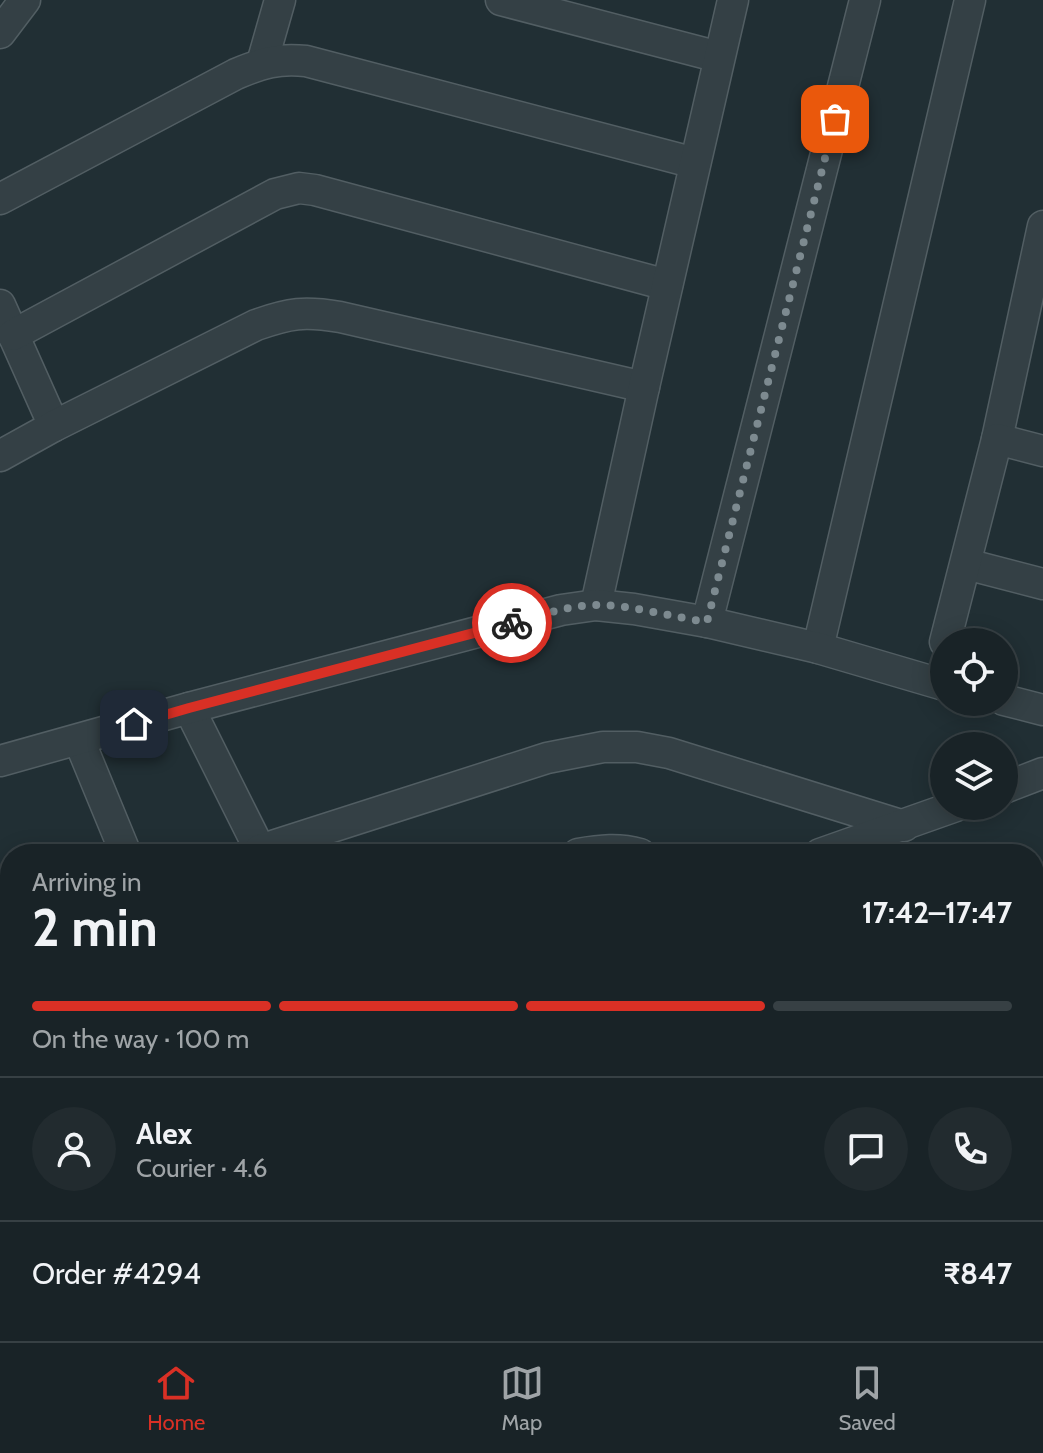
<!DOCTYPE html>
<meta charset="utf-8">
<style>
body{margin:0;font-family:Cabin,sans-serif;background:#222b2f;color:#f1f3f6;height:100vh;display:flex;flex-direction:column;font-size:30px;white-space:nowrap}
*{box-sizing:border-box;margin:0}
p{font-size:26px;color:#9fa4a7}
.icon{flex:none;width:44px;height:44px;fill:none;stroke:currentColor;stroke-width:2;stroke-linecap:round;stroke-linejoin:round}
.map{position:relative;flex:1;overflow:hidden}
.sheet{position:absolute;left:0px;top:844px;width:1044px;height:498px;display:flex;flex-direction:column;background:#192327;border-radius:32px 32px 0 0;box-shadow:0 4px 20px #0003,0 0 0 2px #374044}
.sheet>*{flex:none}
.controls{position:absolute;left:930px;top:628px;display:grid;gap:16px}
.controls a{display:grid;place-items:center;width:88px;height:88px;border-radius:50%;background:#192327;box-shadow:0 4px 20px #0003,0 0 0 2px #374044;font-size:40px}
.pin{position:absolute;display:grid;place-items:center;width:68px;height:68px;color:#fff;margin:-34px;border-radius:16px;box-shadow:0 4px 12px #0006}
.courier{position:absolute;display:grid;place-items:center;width:80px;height:80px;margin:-40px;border:6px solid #d93025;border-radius:50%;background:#fff;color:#222;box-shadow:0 2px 10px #0007}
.head em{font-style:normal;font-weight:800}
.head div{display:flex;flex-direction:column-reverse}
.head{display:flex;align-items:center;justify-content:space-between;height:136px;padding:0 32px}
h1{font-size:52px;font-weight:800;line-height:60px}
.bar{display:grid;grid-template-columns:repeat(4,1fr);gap:12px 8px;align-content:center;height:96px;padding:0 32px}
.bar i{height:10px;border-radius:6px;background:#374044}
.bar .active{background:#d93025}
.bar p{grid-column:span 4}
.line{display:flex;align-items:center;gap:20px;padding:0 32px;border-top:2px solid #374044}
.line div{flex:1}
.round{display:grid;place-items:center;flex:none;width:84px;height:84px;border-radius:42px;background:#222b2f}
.dock{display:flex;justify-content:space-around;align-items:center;height:112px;border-top:2px solid #374044;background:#192327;font-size:22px;color:#9fa4a7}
.dock a{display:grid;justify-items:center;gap:4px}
.dock .active{color:#d93025}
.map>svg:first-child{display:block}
</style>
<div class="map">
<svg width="1043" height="1341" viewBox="0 0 1043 1341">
<rect width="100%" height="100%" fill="#212f34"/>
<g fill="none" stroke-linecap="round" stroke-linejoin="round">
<g stroke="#364f5a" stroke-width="8">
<polyline points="1034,1290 1043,1274"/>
<polyline points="1015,1341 1018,1332"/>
</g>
<defs>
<g id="minor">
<polyline points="501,0 719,57"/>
<polyline points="0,33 25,0"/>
<polyline points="262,63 280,0"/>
<path d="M0,199L236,74C262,63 278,58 306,61L695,163"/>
<polyline points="0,305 54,426"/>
<polyline points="13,335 275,194 299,188 315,190 667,285"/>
<polyline points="997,439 1043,226"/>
<path d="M0,456L54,426L256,325C290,313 304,311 340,317L644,387"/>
<polyline points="966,564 1043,584"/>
<polyline points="596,605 644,387 733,0"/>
<polyline points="707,622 865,0"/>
<polyline points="945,642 997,439 1043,451"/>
<polyline points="818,648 970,0"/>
<polyline points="1004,700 1043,710"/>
<polyline points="189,708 262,854"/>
<polyline points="79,740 126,854"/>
<polyline points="0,761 189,708 561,610 596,605 634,609 707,622 818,648 944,685"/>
<polyline points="1004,788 1043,773"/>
<polyline points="260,850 547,758 603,747 637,747 669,753 904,826"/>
<path d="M578,854C600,850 619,848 640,854"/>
<polyline points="820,854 956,806"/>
<polyline points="1034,901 1043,897"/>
<polyline points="0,911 10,935"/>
<polyline points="0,1208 10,1232"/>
<polyline points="0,1331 10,1319"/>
<polyline points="58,1332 63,1341"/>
<polyline points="182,1332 186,1341"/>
<polyline points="322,1332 326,1341"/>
<polyline points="462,1332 466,1341"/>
<polyline points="704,1341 710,1332"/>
</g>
<g id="tertiary">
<polyline points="1034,1040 1043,1037"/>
<polyline points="533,1341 545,1332"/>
</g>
</defs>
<use href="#minor" stroke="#525e63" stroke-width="33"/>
<use href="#tertiary" stroke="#525e63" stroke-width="41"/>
<use href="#minor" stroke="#344045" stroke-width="30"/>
<use href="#tertiary" stroke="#344045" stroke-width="38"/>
</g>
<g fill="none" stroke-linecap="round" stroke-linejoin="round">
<path stroke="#7d8a90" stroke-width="8" stroke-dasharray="0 14.4" d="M512,623C539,616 568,605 597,605C633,605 671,617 707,622L835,119"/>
<polyline stroke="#d93025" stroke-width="10" points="134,724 189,708 512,623"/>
</g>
</svg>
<div class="controls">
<a><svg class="icon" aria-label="locate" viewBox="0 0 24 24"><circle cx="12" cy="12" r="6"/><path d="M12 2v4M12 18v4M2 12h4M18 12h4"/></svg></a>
<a><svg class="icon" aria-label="layers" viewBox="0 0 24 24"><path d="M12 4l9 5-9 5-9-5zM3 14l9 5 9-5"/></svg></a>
</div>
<div class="pin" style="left:835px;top:119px;background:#ea580c"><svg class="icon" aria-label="bag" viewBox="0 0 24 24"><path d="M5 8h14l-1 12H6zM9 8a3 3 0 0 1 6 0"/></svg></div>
<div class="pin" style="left:134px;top:724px;background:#1f2937"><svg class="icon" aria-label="home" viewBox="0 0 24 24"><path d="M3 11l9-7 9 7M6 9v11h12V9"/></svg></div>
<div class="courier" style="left:512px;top:623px"><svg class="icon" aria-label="bike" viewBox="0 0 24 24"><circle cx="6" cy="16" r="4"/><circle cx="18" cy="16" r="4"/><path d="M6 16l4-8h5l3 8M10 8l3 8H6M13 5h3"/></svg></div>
<section class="sheet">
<div class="head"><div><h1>2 min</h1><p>Arriving in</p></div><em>17:42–17:47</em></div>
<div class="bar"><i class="active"></i><i class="active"></i><i class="active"></i><i></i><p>On the way · 100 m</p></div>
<div class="line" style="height:144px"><a class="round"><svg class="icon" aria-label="person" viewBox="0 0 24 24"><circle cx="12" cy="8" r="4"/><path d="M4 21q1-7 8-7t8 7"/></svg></a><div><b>Alex</b><p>Courier · 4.6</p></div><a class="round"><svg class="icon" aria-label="chat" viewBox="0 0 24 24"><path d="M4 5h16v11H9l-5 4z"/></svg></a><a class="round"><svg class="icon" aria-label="phone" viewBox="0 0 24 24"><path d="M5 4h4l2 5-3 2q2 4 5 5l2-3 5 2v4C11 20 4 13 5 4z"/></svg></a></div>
<div class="line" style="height:104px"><div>Order #4294</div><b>₹847</b></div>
</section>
</div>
<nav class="dock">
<a class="active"><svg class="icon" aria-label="home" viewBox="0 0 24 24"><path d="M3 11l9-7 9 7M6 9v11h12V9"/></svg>Home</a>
<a><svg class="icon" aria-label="map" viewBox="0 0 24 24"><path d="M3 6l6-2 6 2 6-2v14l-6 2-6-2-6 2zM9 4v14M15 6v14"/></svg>Map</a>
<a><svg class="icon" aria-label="saved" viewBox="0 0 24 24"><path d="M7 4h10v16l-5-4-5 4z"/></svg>Saved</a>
</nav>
